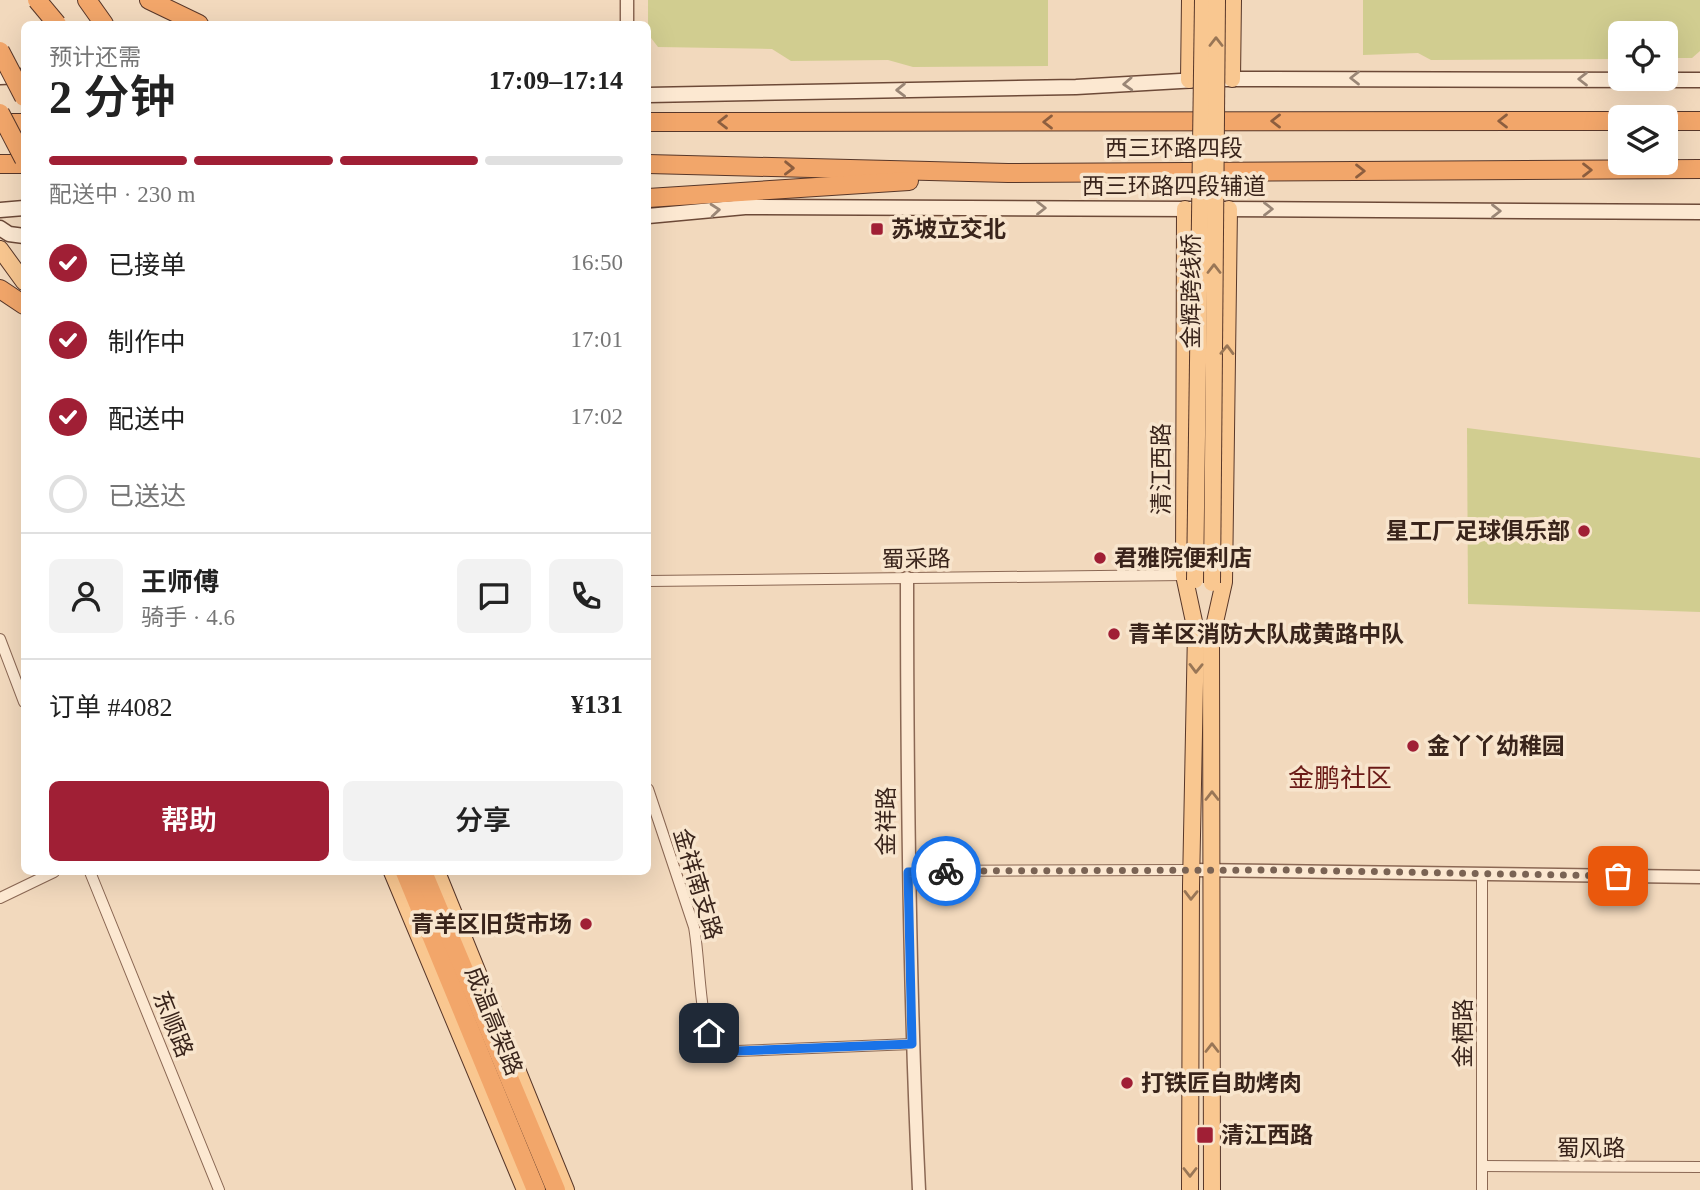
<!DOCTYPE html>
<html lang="zh">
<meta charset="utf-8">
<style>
body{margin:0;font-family:"Times New Roman","Noto Sans SC",serif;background:#f2f2f2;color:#222;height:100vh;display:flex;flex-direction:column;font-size:26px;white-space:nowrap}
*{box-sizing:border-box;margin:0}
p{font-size:23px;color:#767676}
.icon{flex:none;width:38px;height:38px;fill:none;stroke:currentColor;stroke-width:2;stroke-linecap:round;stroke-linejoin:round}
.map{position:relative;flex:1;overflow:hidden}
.details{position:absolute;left:21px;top:21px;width:630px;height:854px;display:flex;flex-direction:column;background:#fff;border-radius:10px;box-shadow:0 7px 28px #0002}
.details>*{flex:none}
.controls{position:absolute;left:1608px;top:21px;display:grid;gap:14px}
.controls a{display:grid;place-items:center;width:70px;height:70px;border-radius:10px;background:#fff;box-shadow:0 7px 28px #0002;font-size:35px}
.pin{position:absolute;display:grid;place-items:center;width:60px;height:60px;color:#fff;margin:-30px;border-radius:14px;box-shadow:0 4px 10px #0006}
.courier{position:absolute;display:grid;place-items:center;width:70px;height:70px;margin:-35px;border:5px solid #1a73e8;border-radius:50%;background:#fff;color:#222;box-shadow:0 2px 9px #0007}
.head em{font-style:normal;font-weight:600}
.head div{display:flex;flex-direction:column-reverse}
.head{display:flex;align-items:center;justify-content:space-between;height:119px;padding:0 28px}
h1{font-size:46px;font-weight:600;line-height:52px}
.bar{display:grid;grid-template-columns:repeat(4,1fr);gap:10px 7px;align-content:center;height:84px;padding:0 28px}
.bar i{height:9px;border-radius:5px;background:#e0e0e0}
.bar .current{background:#a01f35}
.bar p{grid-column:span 4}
.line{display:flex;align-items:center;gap:18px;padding:0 28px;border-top:2px solid #e0e0e0}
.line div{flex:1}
.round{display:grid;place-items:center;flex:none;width:74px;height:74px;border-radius:10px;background:#f2f2f2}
ol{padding:0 28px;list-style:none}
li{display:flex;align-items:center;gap:21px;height:77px}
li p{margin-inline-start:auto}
li .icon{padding:7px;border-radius:50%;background:#a01f35;color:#fff;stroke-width:4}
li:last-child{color:#767676}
li i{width:38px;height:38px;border:4px solid #e0e0e0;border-radius:50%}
.cta{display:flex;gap:14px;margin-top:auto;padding:14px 28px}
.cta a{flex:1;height:80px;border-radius:10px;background:#a01f35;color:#fff;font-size:28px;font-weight:600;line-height:80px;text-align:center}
.cta a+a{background:#f2f2f2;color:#222}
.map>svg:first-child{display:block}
</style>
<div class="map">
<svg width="1700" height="1190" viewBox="0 0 1700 1190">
<rect width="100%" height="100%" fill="#f2d9bd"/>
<g fill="#d1cd90">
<polygon points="648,0 1048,0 1048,66 913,67 888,60 791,61 772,49 658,47 648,34"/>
<polygon points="1363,0 1700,0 1700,51 1692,58 1666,58 1666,33 1620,33 1620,59 1431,60 1418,53 1363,55"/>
<polygon points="1467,428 1700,458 1700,612 1468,604"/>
</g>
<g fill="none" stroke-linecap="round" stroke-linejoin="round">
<defs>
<g id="minor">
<polyline points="648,581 1184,575"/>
<polyline points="0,639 24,702"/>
<path d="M648,789L694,927C699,952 700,1019 710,1035C717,1045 725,1049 737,1051L912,1044"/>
<polyline points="908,871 1192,870"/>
<polyline points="90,872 219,1190"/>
<polyline points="0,898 54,872"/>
<polyline points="1482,1166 1700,1167"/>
<polyline points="1482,1190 1482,875"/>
</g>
<g id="tertiary">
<polyline points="627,24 627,0"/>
<path d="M907,578C907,782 909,986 919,1190"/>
<polyline points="1192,870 1700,877"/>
</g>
<g id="secondary">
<polyline points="0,77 24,76"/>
<polyline points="1222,79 1700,80"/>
<polyline points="648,95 1076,87 1198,80"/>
<polyline points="1219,209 1700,212"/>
<polyline points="0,210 24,208"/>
<polyline points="648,216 745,207 1195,209"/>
<polyline points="0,228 9,234 24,236"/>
</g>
<g id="primary">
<polyline points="1232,79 1233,0"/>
<polyline points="1189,80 1190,0"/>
<polyline points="1185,209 1184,575 1196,631 1191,886 1190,1190"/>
<polyline points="0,249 24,282"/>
<polyline points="392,872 525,1190"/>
<polyline points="437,872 566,1190"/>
<polyline points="1212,1190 1211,640 1224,582 1229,209"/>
</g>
<g id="trunk">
<polyline points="87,0 104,24"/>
<polyline points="149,0 199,24"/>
<polyline points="1666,121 1700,121"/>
<polyline points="648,122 1620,121"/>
<polyline points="0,123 24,123"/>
<polyline points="0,164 24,164"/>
<polyline points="648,164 1008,173 1700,169"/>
<polyline points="648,198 909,181"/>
<polyline points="0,289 24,305"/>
<polyline points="405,872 536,1190"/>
<polyline points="423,872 556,1190"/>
</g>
</defs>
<use href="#minor" stroke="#8b6854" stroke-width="12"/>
<use href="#tertiary" stroke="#8b6854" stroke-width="15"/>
<use href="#secondary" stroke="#6d4a38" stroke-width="17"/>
<use href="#primary" stroke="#583729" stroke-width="18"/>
<use href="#trunk" stroke="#583729" stroke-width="20"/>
<use href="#minor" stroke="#fce8d1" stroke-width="10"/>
<use href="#tertiary" stroke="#fce8d1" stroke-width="12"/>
<use href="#secondary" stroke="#fce8d1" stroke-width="14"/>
<use href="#primary" stroke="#f9c790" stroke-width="16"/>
<use href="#trunk" stroke="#f2a66a" stroke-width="18"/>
<defs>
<g id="primary-bridge">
<polyline points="1195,580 1203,0"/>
<polyline points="1212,583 1217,0"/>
</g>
<g id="trunk-bridge">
<polyline points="37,0 57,24"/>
<polyline points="0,51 24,97"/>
<polyline points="0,113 24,159"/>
</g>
</defs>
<use href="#primary-bridge" stroke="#583729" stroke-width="18" stroke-linecap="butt"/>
<use href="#trunk-bridge" stroke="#583729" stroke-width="20" stroke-linecap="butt"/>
<use href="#primary-bridge" stroke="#f9c790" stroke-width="16"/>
<use href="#trunk-bridge" stroke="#f2a66a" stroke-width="18"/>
</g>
<defs><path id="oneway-chevron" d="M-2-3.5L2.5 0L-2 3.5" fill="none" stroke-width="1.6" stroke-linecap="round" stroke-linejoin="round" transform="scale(1.75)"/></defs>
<g stroke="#997656">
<use href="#oneway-chevron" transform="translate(1216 42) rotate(-90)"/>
<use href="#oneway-chevron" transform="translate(1214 269) rotate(-90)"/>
<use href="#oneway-chevron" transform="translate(1227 350) rotate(-89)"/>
<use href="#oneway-chevron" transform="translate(1196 668) rotate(91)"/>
<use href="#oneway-chevron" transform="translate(1212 796) rotate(-90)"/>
<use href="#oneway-chevron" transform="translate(1191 895) rotate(91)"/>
<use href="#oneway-chevron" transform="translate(1212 1048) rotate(-90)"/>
<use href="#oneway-chevron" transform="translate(1190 1172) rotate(90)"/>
</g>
<g stroke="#9a8676">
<use href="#oneway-chevron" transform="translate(1355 78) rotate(-180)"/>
<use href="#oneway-chevron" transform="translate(1583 79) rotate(-180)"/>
<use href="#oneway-chevron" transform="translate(1128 84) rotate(177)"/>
<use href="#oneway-chevron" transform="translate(901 90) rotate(179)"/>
<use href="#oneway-chevron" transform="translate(1041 208)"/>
<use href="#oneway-chevron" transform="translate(1268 209)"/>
<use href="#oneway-chevron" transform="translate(715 210) rotate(-5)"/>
<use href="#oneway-chevron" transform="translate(1496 211)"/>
</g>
<g stroke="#8c5e3f">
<use href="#oneway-chevron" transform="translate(1276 121) rotate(180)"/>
<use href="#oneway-chevron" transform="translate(1503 121) rotate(180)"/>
<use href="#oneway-chevron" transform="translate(723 122) rotate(180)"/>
<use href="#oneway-chevron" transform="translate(1048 122) rotate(180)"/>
<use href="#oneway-chevron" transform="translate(789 168) rotate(1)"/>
<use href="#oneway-chevron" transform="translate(1587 170)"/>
<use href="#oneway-chevron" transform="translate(1360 171)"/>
</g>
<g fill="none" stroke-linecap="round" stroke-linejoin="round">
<polyline stroke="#7a6354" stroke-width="7" stroke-dasharray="0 12.6" points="946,871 1285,870 1618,876"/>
<polyline stroke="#1a73e8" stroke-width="9" points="709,1033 725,1048 737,1051 912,1044 908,872 946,871"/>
</g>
<g fill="#a01f35" stroke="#f8e5cd" stroke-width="2.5">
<rect x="870" y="222" width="14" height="14" rx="3.5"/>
<circle cx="1584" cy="531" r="7"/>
<circle cx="1100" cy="558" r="7"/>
<circle cx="1114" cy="634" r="7"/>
<circle cx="1413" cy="746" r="7"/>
<circle cx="586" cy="924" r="7"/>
<circle cx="1127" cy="1083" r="7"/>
<rect x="1196" y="1126" width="18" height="18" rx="3.5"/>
</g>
<g text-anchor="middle" stroke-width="7" stroke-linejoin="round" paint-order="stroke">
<g font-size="23" fill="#39241b" stroke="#f8e5cd">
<text x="1174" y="156">西三环路四段</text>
<text x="1174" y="194">西三环路四段辅道</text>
<text transform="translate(1191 291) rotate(-90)" y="8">金辉跨线桥</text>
<text transform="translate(1161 469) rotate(-90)" y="8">清江西路</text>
<text transform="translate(916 559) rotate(-1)" y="8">蜀采路</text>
<text transform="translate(886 821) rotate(-90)" y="8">金祥路</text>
<text transform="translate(698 884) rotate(73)" y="8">金祥南支路</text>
<text transform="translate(494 1021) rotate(68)" y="8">成温高架路</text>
<text transform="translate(173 1024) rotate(68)" y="8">东顺路</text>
<text transform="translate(1463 1033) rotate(-90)" y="8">金栖路</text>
<text x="1591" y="1156">蜀风路</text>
</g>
<g font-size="23" font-weight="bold" fill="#39241b" stroke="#f8e5cd" text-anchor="start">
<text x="891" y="237">苏坡立交北</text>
<text x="1570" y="539" text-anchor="end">星工厂足球俱乐部</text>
<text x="1114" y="566">君雅院便利店</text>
<text x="1128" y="642">青羊区消防大队成黄路中队</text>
<text x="1427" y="754">金丫丫幼稚园</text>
<text x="572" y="932" text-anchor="end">青羊区旧货市场</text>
<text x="1141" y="1091">打铁匠自助烤肉</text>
<text x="1221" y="1143">清江西路</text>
</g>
<g font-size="26" fill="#6a1a16" stroke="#f8e5cd">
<text x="1340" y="787">金鹏社区</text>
</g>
</g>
</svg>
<div class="controls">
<a><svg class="icon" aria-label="locate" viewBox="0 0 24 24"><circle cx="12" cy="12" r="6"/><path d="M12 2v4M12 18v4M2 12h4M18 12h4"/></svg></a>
<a><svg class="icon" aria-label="layers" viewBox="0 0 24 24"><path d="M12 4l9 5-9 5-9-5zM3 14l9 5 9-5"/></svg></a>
</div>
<div class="pin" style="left:1618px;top:876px;background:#ea580c"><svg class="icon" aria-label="bag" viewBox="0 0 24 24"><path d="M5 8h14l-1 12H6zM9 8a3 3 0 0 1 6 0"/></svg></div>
<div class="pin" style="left:709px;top:1033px;background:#1f2937"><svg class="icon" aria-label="home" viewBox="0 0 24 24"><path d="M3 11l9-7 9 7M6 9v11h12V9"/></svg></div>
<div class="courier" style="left:946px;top:871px"><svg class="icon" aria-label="bike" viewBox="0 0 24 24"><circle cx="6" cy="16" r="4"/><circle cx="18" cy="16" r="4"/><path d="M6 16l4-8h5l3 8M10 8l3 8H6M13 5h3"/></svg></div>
<section class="details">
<div class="head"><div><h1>2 分钟</h1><p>预计还需</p></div><em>17:09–17:14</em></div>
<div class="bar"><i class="current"></i><i class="current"></i><i class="current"></i><i></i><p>配送中 · 230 m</p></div>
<ol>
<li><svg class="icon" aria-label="check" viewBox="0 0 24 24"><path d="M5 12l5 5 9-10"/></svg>已接单<p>16:50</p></li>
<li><svg class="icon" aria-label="check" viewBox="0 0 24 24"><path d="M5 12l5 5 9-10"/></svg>制作中<p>17:01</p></li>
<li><svg class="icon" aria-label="check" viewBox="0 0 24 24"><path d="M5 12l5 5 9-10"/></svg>配送中<p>17:02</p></li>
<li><i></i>已送达</li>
</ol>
<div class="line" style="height:126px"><a class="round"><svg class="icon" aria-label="person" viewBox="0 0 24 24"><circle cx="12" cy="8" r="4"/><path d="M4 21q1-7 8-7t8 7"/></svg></a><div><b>王师傅</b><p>骑手 · 4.6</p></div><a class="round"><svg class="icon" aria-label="chat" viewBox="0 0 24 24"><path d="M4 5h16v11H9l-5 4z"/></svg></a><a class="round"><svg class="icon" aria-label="phone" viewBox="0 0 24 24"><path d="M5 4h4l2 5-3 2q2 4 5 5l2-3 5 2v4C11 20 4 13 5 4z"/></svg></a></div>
<div class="line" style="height:91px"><div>订单 #4082</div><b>¥131</b></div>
<div class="cta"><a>帮助</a><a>分享</a></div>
</section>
</div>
